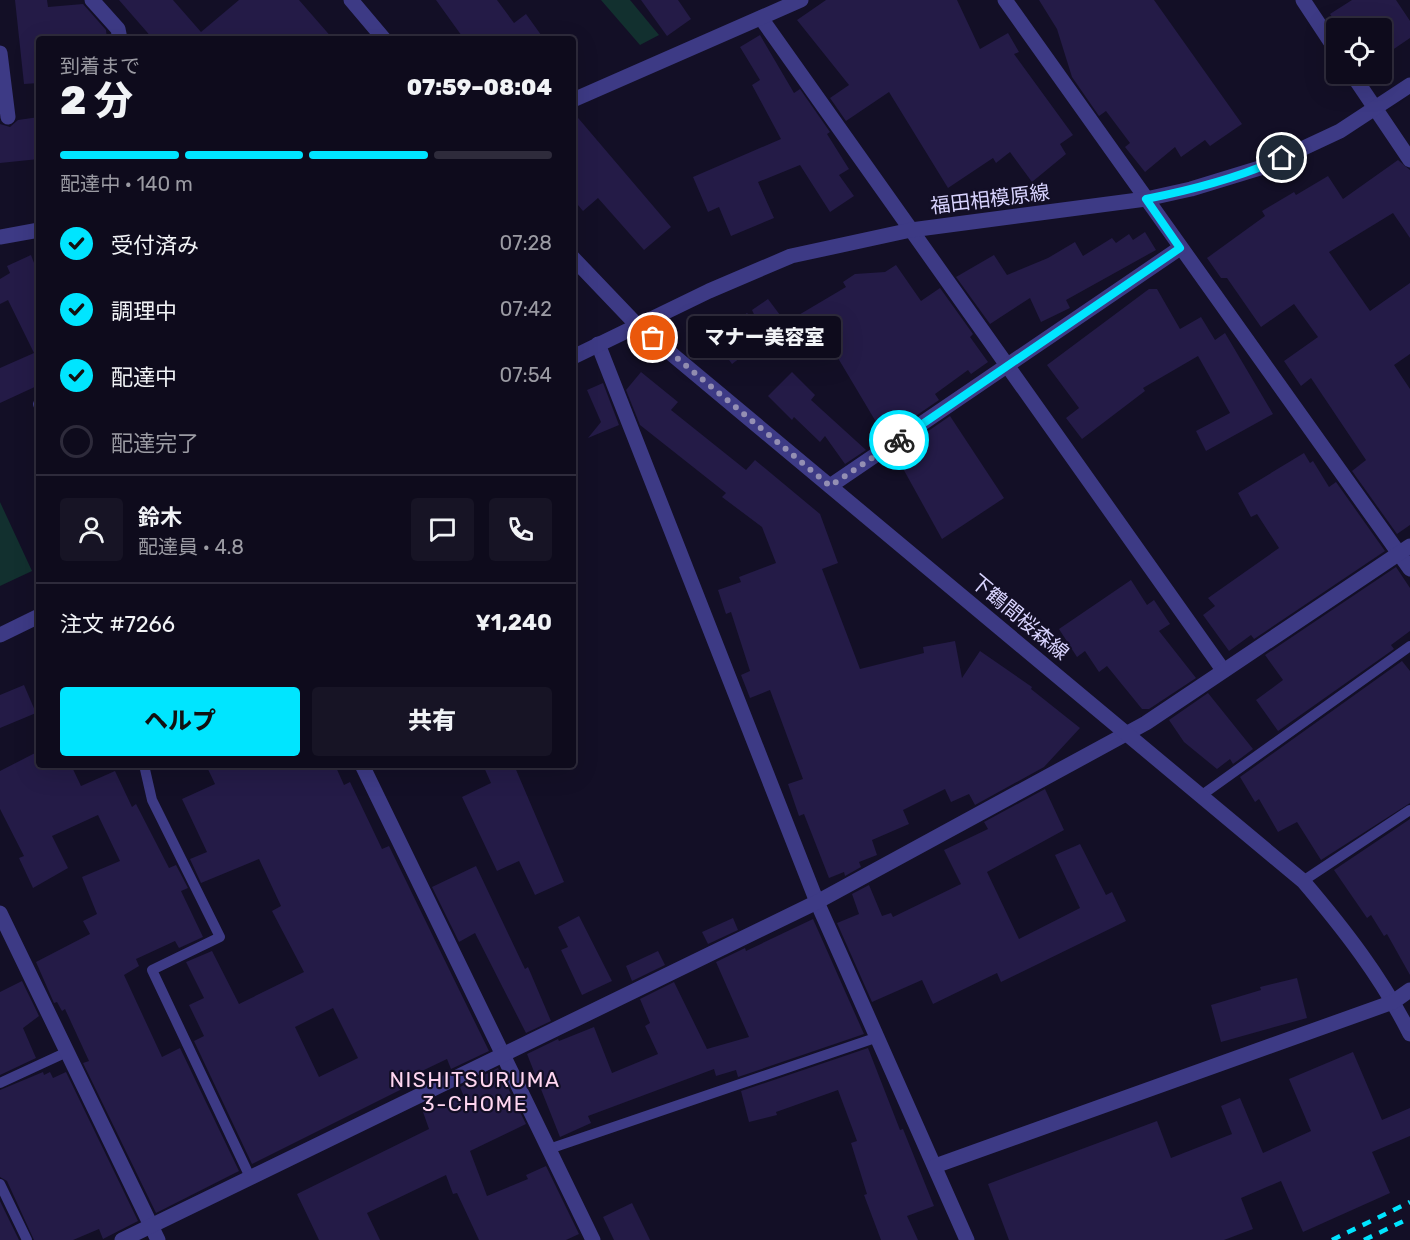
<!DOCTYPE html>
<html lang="ja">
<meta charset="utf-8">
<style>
body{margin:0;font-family:Rubik,"Noto Sans JP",sans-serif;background:#171425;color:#f1f3f6;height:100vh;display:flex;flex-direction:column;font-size:22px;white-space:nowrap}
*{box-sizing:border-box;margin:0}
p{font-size:20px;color:#9b9ba3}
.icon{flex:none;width:33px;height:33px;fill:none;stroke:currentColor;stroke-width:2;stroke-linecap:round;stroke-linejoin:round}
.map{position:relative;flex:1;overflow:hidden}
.drawer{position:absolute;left:36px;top:36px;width:540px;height:732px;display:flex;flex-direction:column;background:#0e0b1c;border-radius:6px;box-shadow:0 6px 24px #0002,0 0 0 2px #2e2b3b}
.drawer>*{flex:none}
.buttons{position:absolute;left:1326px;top:18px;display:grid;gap:12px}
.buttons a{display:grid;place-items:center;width:66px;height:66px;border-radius:6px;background:#0e0b1c;box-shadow:0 6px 24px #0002,0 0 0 2px #2e2b3b;font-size:30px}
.pin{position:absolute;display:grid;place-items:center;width:51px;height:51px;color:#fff;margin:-26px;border:3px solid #fff;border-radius:50%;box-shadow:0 2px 6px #0007}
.courier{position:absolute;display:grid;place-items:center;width:60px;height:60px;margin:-30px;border:4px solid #00e5ff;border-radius:50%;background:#fff;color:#222;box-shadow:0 2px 8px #0007}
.bubble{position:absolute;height:42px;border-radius:6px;background:#0e0b1c;box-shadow:0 6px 24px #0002,0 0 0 2px #2e2b3b;font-size:20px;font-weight:800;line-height:42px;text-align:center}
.head em{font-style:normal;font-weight:800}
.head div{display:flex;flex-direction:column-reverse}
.head{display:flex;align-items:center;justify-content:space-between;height:102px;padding:0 24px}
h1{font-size:39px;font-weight:800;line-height:45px}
.bar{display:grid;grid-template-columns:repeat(4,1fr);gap:9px 6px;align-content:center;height:72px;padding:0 24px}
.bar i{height:8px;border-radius:4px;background:#2e2b3b}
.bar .on{background:#00e5ff}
.bar p{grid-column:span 4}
.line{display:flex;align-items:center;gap:15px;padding:0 24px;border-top:2px solid #2e2b3b}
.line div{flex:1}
.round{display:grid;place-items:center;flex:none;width:63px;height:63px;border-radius:6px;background:#171425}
ol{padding:0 24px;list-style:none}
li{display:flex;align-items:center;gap:18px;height:66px}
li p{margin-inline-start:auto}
li .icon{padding:6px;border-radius:50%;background:#00e5ff;color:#111;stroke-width:4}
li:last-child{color:#9b9ba3}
li i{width:33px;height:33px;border:3px solid #2e2b3b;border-radius:50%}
.button{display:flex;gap:12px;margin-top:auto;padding:12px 24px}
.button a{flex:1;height:69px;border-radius:6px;background:#00e5ff;color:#111;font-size:24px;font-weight:800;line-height:69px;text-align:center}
.button a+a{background:#171425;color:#f1f3f6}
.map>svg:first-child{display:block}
</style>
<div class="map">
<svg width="1410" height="1240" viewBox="0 0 1410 1240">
<rect width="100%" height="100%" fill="#130f26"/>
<g fill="#12302f">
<polygon points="601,0 630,0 659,35 640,45"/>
<polygon points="0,502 32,571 0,586"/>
</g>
<g fill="#241b47" fill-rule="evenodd">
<polygon points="15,0 47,0 48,7 83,4 106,30 107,39 39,39 39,83 24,84"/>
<polygon points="119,0 173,0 201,32 239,0 299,0 333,39 153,39"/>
<polygon points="436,0 497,0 514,23 526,14 544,39 464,39"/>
<polygon points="641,0 678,0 691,19 667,36"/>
<polygon points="826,0 957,0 980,49 1008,33 1019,52 1014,54 1073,135 1060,144 1066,154 1032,182 1010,152 996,163 993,158 948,188 889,92 846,121 830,98 849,85 797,20"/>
<polygon points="1039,0 1154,0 1242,124 1210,146 1205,140 1181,157 1175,147 1145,172 1125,147 1130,143 1106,111 1099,116 1072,77 1057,29"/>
<polygon points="1352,0 1396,0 1410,21 1410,38 1382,57 1382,28 1340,28 1330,14"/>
<polygon points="760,35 794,93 800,89 830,132 827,134 849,169 839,175 854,196 830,212 800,165 758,182 774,218 731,236 719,207 708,212 693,177 781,139 752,85 760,80 740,47"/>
<polygon points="573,112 671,227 644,250 598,198 583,211 573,199"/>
<polygon points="39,117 39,159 0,163 0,124 10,127 18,120"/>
<polygon points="1398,160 1410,170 1410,238 1393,213 1329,252 1370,311 1410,283 1410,354 1394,365 1410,389 1410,525 1397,534 1352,471 1366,460 1311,378 1301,386 1284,361 1318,337 1294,304 1261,327 1227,278 1221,278 1207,258 1265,216 1262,211 1294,192 1296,195 1328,176 1343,199"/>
<polygon points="1145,232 1156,250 1066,300 1070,308 1041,322 1030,298 990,324 956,277 994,255 1007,275 1048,258 1075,242 1083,256 1112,238 1116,243 1129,234 1133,240"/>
<polygon points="31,255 39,276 39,385 0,403 0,368 34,353 8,300 0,304 0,279 10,273 7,266"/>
<polygon points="896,265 921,301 940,288 973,334 970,337 988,362 971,374 968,370 935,394 939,400 885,437 832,348 820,355 797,316 846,287 843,282 855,274 885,272"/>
<polygon points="1149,289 1157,289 1180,329 1201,317 1215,340 1225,333 1273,414 1206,451 1196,431 1230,413 1198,356 1143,388 1145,391 1082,439 1066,418 1079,408 1047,365"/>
<polygon points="768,299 786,323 732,364 721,349 722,331 747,313 760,327 752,310"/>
<polygon points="641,372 678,402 671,410 746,470 755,460 820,514 838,563 822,569 860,669 924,653 923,647 955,641 962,678 980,651 1032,687 1031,689 1080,728 1044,767 975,805 969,794 951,802 945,789 903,810 909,824 872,840 877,855 859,862 861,867 845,876 844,872 829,878 804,814 799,816 788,784 803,779 770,690 750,698 741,675 750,671 731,612 726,614 718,590 741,582 739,577 776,563 762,527 722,497 726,493 640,425 626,390"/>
<polygon points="792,372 815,395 811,400 866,450 845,464 825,436 820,442 794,417 792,420 768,396"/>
<polygon points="603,383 619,425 588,438 601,422 587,390"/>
<polygon points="950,416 1004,498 942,539 895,454"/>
<polygon points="1304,453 1310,463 1313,461 1329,487 1336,482 1385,551 1254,639 1251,635 1229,651 1203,615 1215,606 1208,598 1279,548 1257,514 1251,517 1238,493"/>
<polygon points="1396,567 1410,588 1410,631 1391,645 1394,649 1278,731 1256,700 1283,680 1265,655"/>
<polygon points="1131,580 1147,605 1154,600 1170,624 1159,631 1196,678 1149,709 1142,709 1107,666 1099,672 1085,651 1077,657 1059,629"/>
<polygon points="1402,661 1410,671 1410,803 1321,860 1297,822 1278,832 1259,799 1255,802 1240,777"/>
<polygon points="24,685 36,713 0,728 0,695"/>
<polygon points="1208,693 1253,749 1233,764 1230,759 1217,769 1184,742 1169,720"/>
<polygon points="39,751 39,765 71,765 81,786 115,771 132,807 136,804 169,868 176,865 188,888 181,891 203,937 179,948 175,941 136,959 139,966 124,975 162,1057 180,1048 239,1171 156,1213 83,1063 89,1061 65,1009 62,1011 57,1002 54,1003 36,962 90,934 83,921 97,914 82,877 120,861 98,815 52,836 68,868 33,888 19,858 24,856 0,809 0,771"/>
<path d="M206,765H335L344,785L350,782L382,849L389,846L489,1051L451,1069L447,1059L399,1082L402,1089L252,1164L194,1041L204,1036L189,1005L204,998L186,962L212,951L239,1004L304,972L272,911L281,906L259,859L201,883L190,859L207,852L182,799L215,784ZM333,1008L358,1058L319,1077L295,1027Z"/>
<polygon points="483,765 514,765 564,882 535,895 519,861 497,871 462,797 491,783"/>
<polygon points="1045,789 1064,830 987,872 1019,939 1080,908 1055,855 1080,844 1106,895 1112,892 1126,921 1001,982 997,973 933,1004 922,980 872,1002 837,923 859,914 852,894 869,885 882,916 891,913 893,917 961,884 944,850 988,829 984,822"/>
<polygon points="1410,819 1410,975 1387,934 1384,936 1371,915 1367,918 1334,870"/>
<polygon points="476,866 525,969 528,967 551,1021 526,1033 475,933 459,942 432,887"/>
<polygon points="579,916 612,981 582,995 561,950 568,947 558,927"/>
<polygon points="733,918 738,930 708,944 702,932"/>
<polygon points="813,919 864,1034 738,1077 736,1070 716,1076 714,1069 588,1116 591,1123 560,1137 527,1054 558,1039 559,1041 594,1027 612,1073 658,1054 645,1026 650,1023 640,999 674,982 707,1049 749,1037 716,962 745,948 746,951"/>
<polygon points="658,951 665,965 632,981 626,966"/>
<polygon points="1297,978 1307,1018 1221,1042 1211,1005 1261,990 1260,987"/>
<polygon points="22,981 39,1016 23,1028 36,1058 0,1075 0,992"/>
<polygon points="868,1048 900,1130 903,1129 934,1206 907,1216 918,1240 881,1240 864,1195 867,1194 851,1143 857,1141 838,1090 776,1112 777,1115 749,1122 741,1091"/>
<polygon points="1353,1052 1382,1120 1410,1108 1410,1136 1372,1152 1390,1193 1303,1232 1281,1181 1241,1198 1253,1229 1224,1240 1009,1240 988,1184 1157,1121 1171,1158 1232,1134 1221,1106 1240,1098 1263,1153 1311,1131 1289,1079"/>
<polygon points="498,1068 526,1124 470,1151 487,1196 528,1179 526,1175 546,1166 579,1234 566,1240 479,1240 457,1193 453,1194 446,1175 367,1213 380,1240 319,1240 297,1194 429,1129 423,1112 464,1097 460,1087"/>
<polygon points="43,1072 44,1075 50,1072 53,1078 66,1072 138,1221 103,1239 99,1229 73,1240 34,1240 7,1181 0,1177 0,1090"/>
<polygon points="0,1201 19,1240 0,1240"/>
<polygon points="632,1203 650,1240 614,1240 603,1217"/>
</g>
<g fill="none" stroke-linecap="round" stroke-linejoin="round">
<g stroke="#3d3a85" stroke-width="10">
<polyline points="38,404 39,407"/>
<polyline points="144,765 152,800 220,937 152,970 250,1177"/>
<polyline points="1202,795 1410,646"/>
<polyline points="1303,881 1410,810"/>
<polyline points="0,1083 67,1052"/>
<polyline points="549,1149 878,1037"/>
<polyline points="0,1184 27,1240"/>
</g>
<g stroke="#3d3a85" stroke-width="15">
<polyline points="92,0 118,29 120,39"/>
<polyline points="1005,0 1410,569"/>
<polyline points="1303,0 1336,50"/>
<polyline points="761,18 1223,670"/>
<polyline points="0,53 8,117"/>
<polyline points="1352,74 1410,160"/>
<polyline points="573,100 801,0"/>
<polyline points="0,237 39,230"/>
<polyline points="598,344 817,902 967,1240"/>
<polyline points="830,486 1180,248"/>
<polyline points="362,765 593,1240"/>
<polyline points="0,913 158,1240"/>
<polyline points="122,1240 817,902 1146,723 1410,546"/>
</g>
<g stroke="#3d3a85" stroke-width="15">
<polyline points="351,0 384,39"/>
<path d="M573,258L637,325L668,351L1303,881C1344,929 1382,978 1410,1034"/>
<polyline points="573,357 709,291 791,256 911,230 1146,199 1191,189 1263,167 1340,131 1410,85"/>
<polyline points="0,635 39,616"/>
<polyline points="935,1166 1393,1002 1410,990"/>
</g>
<g stroke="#00e5ff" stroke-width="4.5" stroke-dasharray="9 8" stroke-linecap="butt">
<polyline points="1332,1240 1410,1202"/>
<polyline points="1364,1240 1410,1218"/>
</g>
</g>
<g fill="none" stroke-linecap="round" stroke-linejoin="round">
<polyline stroke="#948fb3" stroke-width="6" stroke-dasharray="0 10.8" points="653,338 830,486 899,440"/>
<path stroke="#00e5ff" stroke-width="8" d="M899,440L1180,248L1146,199C1192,190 1239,178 1282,158"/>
</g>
<g text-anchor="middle" stroke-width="4.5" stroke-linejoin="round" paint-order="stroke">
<g font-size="20" fill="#d9d4ff" stroke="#130f26">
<text transform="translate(990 199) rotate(-7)" y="7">福田相模原線</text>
<text transform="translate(1020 617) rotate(40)" y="7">下鶴間桜森線</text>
</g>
<g font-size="21" letter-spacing="1.5" fill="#ffd6f0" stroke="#130f26">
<text x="475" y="1087">NISHITSURUMA<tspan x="475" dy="24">3-CHOME</tspan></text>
</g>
</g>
</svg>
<div class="buttons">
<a><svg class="icon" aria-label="locate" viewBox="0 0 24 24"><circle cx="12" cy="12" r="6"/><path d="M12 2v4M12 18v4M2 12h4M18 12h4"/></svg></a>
</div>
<div class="pin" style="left:653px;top:338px;background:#ea580c"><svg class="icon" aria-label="bag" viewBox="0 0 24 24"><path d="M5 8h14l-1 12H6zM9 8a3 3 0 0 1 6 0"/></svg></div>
<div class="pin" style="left:1282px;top:158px;background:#1f2937"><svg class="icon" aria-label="home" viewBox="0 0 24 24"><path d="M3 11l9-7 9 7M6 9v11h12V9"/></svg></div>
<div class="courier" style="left:899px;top:440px"><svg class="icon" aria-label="bike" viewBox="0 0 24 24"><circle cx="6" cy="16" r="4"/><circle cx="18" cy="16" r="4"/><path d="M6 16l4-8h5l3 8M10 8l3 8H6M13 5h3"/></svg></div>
<div class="bubble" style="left:688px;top:316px;width:153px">マナー美容室</div>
<section class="drawer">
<div class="head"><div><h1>2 分</h1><p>到着まで</p></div><em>07:59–08:04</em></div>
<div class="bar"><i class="on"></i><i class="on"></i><i class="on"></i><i></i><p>配達中 · 140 m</p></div>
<ol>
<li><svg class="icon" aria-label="check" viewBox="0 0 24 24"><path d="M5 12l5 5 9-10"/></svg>受付済み<p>07:28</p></li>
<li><svg class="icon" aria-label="check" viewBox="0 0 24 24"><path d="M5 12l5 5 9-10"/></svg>調理中<p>07:42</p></li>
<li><svg class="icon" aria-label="check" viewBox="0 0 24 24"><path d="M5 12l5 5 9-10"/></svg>配達中<p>07:54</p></li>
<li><i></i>配達完了</li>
</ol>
<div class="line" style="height:108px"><a class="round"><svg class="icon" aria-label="person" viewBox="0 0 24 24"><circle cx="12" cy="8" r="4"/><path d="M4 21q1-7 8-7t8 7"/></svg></a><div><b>鈴木</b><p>配達員 · 4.8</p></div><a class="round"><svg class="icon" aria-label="chat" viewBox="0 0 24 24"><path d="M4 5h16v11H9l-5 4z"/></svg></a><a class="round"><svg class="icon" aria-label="phone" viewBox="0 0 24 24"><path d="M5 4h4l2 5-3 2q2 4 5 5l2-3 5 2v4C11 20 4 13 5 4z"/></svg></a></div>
<div class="line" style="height:78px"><div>注文 #7266</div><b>¥1,240</b></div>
<div class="button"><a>ヘルプ</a><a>共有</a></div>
</section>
</div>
